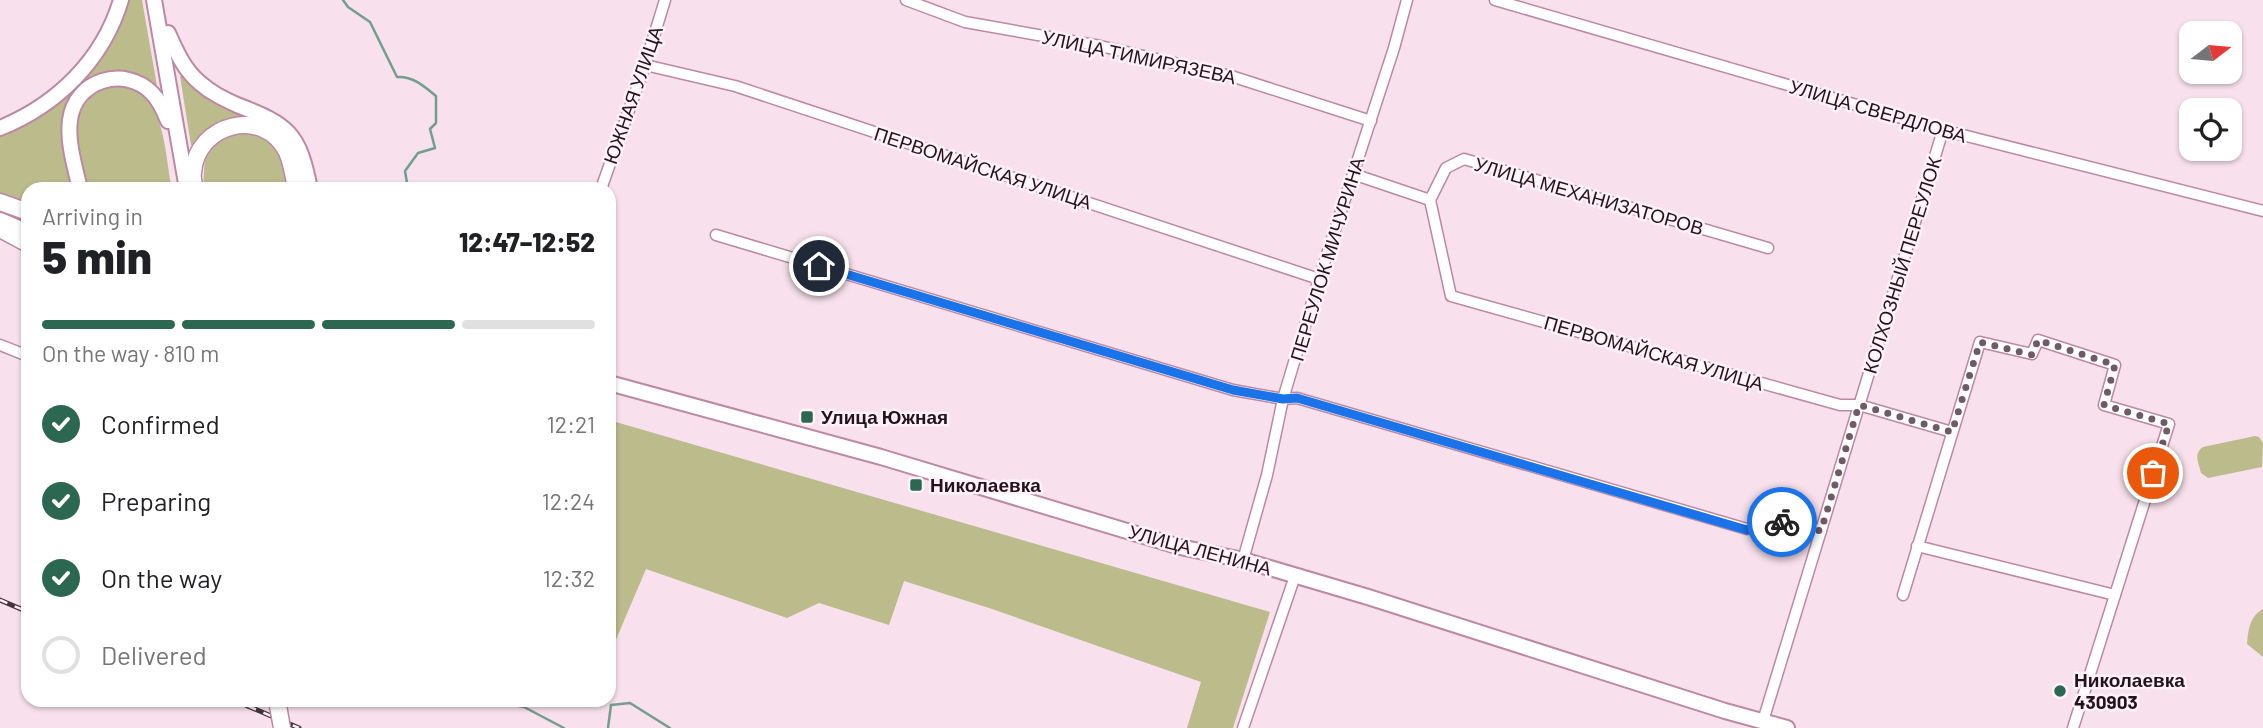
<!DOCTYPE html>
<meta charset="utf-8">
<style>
body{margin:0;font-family:Barlow,sans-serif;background:#f2f2f2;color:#202124;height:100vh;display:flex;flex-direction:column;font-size:26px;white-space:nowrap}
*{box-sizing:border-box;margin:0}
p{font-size:23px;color:#757577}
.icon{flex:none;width:38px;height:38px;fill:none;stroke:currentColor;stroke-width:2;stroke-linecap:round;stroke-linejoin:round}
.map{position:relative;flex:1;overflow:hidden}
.panel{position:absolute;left:21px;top:182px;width:595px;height:525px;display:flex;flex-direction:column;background:#fff;border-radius:21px;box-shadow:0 2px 5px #0004}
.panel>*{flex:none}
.needle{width:46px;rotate:74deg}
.buttons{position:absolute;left:2179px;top:21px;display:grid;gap:14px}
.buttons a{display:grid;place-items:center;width:63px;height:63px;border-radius:14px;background:#fff;box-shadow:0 2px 5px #0004;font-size:35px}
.pin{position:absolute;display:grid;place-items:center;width:60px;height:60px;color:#fff;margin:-30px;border:4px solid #fff;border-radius:50%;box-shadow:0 2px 7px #0007}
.courier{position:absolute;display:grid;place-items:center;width:70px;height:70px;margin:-35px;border:5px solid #1a73e8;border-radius:50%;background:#fff;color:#222;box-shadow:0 2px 9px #0007}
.headline em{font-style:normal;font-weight:800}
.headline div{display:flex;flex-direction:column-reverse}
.headline{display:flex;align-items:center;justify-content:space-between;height:119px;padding:0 21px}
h1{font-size:46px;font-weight:800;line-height:52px}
.bar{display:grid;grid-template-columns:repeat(4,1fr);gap:10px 7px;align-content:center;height:84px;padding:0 21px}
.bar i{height:9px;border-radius:5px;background:#e0e0e0}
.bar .selected{background:#2b6751}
.bar p{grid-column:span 4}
ol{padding:0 21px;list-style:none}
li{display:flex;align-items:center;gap:21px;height:77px}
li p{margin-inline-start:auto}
li .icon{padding:7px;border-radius:50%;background:#2b6751;color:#fff;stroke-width:4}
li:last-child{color:#757577}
li i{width:38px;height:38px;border:4px solid #e0e0e0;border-radius:50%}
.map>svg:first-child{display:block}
</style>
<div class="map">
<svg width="2263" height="728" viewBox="0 0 2263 728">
<rect width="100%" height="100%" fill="#f8e1ec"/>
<g fill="#bcbb8c">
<polygon points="127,0 142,0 157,86 125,73 71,97 74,189 28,189 28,208 0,196 0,134 16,129 49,108"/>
<path d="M184,75L204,95L257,120C224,118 218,124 196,146L191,145L180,76Z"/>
<path d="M108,86C115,86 124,85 130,87C166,102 165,156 172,189H87C79,150 62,107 108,86Z"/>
<path d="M238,130C281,136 279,152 291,189H203L205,156L215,139Z"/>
<polygon points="609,420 1270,612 1233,728 1187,728 1201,682 992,609 904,581 889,625 819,603 787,618 646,569 609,656"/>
<path d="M2255,436L2259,437L2263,443L2262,467L2208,478L2201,473C2199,463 2193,454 2203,447Z"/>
<path d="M2263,609V657L2247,644C2248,630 2250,616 2263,609Z"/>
</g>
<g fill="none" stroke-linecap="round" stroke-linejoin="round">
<g stroke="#729f8d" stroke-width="2.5">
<path d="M343,0L348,7L370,22L397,77C413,76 424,86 436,96V123L430,129L435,148L418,153L405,171L408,189"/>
<polyline points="488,700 524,707 564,728"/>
<polyline points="608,728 611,705 630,703 670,728"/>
</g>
<defs>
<g id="street">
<polyline points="906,0 965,22 1100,46 1231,76 1371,121"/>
<polyline points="1495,0 1943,130 2263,211"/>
<polyline points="645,65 735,86 1319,279"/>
<polyline points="1353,174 1430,200"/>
<polyline points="601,189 645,65 665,0"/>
<polyline points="1430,200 1451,296 1840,405 1859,405 1952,432"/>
<polyline points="1430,200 1446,168 1464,159 1768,248"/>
<polyline points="716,235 1233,390 1283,399 1297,398 1747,529 1779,522 1821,531"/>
<polyline points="0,345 28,356"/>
<polyline points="1917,546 2115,595"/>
<polyline points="1243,560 1267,475 1283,399 1319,279 1394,48 1407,0"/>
<polyline points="1903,595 1980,342 2032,354 2038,340 2115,365 2104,405 2169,424 2073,728"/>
<polyline points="1763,721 1943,130"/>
<polyline points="1243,728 1295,576"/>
</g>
<g id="secondary">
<polyline points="154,0 187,189"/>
<path d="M168,33C176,51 184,70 200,83C211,93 224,99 237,105C289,125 299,133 310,189"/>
<path d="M0,128C57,105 103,60 121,0"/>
<path d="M80,189C75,167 67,142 70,120C75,80 124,65 152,93C160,101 164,111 168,121"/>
<polyline points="0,220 28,232"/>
<polyline points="609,383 881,457 1180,547 1243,560 1368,597 1725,711 1787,728"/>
</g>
<g id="primary">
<path d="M195,189C194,184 192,178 193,173C196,123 264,106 287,152C292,164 294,177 296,189"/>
<polyline points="0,202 28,212"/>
<polyline points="0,229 28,244"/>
</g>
</defs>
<use href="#street" stroke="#bc88a3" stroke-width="13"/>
<use href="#secondary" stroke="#bc88a3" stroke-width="18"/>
<use href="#primary" stroke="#bc88a3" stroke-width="19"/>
<use href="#street" stroke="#fff" stroke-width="10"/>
<use href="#secondary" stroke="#fff" stroke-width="14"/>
<use href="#primary" stroke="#fff" stroke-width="16"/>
<defs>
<g id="rail">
<polyline points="0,600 28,612"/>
<polyline points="234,700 299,728"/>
</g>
</defs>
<use href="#rail" stroke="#46333d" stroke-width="5"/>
<use href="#rail" stroke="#fef2f8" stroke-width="2.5" stroke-dasharray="8" stroke-linecap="butt"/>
<defs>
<polyline id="primary-bridge" points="277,700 282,728"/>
</defs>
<use href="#primary-bridge" stroke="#bc88a3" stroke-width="19" stroke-linecap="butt"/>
<use href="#primary-bridge" stroke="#fff" stroke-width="16"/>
</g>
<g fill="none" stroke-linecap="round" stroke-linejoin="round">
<polyline stroke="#6f5a65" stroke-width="7" stroke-dasharray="0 12.6" points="1782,522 1821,531 1859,405 1952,432 1980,342 2032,355 2038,340 2115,365 2104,405 2169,424 2153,473"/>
<polyline stroke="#1a73e8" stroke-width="9" points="819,266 1233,390 1283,399 1297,398 1747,530 1782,522"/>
</g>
<g fill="#2b6751" stroke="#fef2f8" stroke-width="2.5">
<rect x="800" y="410" width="14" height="14" rx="3.5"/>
<rect x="909" y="478" width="14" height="14" rx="3.5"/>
<circle cx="2060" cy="691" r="7"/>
</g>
<g text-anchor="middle" stroke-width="5" stroke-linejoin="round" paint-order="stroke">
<g font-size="19" fill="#25121c" stroke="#fef2f8">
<text transform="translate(1139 57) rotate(12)" y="7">УЛИЦА ТИМИРЯЗЕВА</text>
<text transform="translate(633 95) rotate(-71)" y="7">ЮЖНАЯ УЛИЦА</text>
<text transform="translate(1878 111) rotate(16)" y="7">УЛИЦА СВЕРДЛОВА</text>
<text transform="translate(983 168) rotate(18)" y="7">ПЕРВОМАЙСКАЯ УЛИЦА</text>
<text transform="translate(1589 196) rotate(16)" y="7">УЛИЦА МЕХАНИЗАТОРОВ</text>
<text transform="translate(1327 259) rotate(-73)" y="7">ПЕРЕУЛОК МИЧУРИНА</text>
<text transform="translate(1902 265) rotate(-73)" y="7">КОЛХОЗНЫЙ ПЕРЕУЛОК</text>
<text transform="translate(1654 353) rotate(16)" y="7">ПЕРВОМАЙСКАЯ УЛИЦА</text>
<text transform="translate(1200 550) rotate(15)" y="7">УЛИЦА ЛЕНИНА</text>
</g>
<g font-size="19" font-weight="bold" fill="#25121c" stroke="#fef2f8" text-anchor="start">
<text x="821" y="424">Улица Южная</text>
<text x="930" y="492">Николаевка</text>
<text x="2074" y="687">Николаевка<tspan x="2074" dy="22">430903</tspan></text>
</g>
</g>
</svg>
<div class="buttons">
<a><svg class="needle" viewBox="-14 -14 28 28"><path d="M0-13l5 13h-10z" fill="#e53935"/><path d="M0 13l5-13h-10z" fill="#757577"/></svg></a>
<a><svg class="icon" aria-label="locate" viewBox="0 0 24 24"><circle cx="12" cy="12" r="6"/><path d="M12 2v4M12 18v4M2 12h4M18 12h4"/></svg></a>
</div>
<div class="pin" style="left:2153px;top:473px;background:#ea580c"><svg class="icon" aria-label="bag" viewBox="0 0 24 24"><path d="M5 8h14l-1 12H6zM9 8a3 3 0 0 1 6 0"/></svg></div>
<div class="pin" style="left:819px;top:266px;background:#1f2937"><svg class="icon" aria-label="home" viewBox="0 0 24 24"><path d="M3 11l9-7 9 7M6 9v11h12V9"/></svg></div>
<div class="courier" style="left:1782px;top:522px"><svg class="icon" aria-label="bike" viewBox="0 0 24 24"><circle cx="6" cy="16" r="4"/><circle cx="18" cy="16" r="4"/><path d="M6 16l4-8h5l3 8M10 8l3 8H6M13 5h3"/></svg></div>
<section class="panel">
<div class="headline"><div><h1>5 min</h1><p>Arriving in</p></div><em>12:47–12:52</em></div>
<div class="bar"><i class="selected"></i><i class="selected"></i><i class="selected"></i><i></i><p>On the way · 810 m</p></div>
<ol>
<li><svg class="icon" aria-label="check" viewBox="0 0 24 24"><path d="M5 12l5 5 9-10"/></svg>Confirmed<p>12:21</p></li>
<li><svg class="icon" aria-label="check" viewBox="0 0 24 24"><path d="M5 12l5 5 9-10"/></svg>Preparing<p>12:24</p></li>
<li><svg class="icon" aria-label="check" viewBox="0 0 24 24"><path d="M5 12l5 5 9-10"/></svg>On the way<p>12:32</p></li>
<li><i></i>Delivered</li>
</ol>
</section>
</div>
